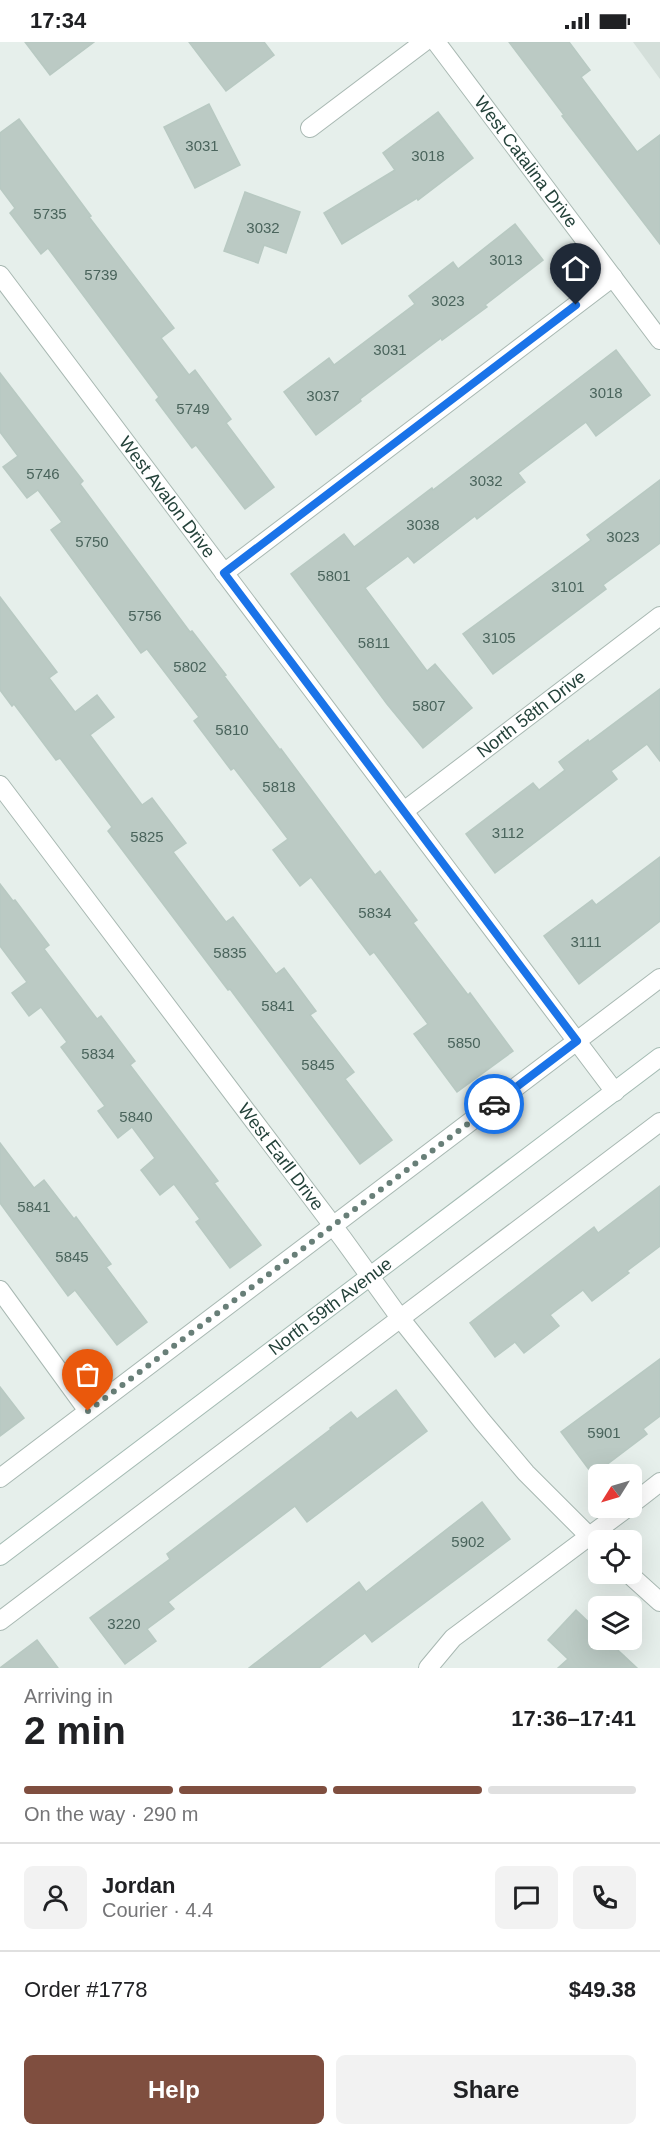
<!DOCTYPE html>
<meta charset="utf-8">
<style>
body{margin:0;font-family:Helvetica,sans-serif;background:#f2f2f2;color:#202124;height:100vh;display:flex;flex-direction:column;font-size:22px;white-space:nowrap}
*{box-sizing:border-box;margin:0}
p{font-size:20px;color:#757577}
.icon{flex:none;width:33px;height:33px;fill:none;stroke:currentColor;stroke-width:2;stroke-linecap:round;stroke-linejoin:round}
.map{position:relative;height:1626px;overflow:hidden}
.drawer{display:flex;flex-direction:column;background:#fff;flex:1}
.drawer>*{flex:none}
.needle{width:39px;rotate:233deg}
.tools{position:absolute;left:588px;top:1422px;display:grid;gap:12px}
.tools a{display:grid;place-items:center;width:54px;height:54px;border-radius:9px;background:#fff;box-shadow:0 6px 24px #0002;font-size:30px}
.pin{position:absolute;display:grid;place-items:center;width:51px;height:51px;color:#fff;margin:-62px -26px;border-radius:50% 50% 50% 0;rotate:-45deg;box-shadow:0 0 6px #0007}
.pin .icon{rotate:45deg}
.courier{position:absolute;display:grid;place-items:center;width:60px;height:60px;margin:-30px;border:4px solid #1a73e8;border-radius:50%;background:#fff;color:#222;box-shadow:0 2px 8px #0007}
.overview em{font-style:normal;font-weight:700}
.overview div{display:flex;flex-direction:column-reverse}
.overview{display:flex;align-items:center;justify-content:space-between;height:102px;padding:0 24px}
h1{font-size:39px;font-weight:700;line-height:45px}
.bar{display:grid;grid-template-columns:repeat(4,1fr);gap:9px 6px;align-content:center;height:72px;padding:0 24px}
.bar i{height:8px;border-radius:4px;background:#e0e0e0}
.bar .current{background:#7f4e3f}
.bar p{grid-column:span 4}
.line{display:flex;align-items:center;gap:15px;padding:0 24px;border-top:2px solid #e0e0e0}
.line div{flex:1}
.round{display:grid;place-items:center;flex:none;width:63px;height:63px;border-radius:9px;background:#f2f2f2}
.button{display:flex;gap:12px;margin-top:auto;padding:12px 24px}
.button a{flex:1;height:69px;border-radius:9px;background:#7f4e3f;color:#fff;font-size:24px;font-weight:700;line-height:69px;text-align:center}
.button a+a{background:#f2f2f2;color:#202124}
.status{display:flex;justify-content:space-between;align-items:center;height:42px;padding:0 30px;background:#fff;direction:ltr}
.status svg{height:16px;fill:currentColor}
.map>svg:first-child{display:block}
</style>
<div class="status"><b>17:34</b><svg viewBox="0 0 49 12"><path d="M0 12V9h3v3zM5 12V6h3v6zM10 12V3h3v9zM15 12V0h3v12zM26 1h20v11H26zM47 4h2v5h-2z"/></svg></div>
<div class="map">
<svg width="660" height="1626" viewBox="0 0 660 1626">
<rect width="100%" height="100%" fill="#e6efeb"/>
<polygon fill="#d4dfda" points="633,0 660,0 660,37"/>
<g fill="#bbcac4" stroke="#b8c9c2" stroke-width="1.5">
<polygon points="25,0 94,0 50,33"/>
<polygon points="189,0 264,0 274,13 226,49"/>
<polygon points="509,0 569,0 590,28 581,35 637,110 660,93 660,202 562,74 564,73"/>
<polygon points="209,62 240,123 195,146 164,85"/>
<polygon points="438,70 473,116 418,158 417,156 342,202 324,171 395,128 383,111"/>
<polygon points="19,77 91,174 89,175 174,286 161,296 189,333 195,328 231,377 226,381 274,445 245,467 196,403 192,406 156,358 159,355 48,206 41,212 10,171 15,166 0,146 0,91"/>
<polygon points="245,150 300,170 286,211 264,203 258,221 224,209"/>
<polygon points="515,182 543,218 485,263 487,265 442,298 441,296 360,357 361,359 316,393 284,350 329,316 334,323 415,262 409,254 453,220 458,227"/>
<polygon points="616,308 650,353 596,394 586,380 518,431 525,440 477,477 475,474 414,521 408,514 365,546 427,629 435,622 472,666 423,706 387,662 291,532 344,492 354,505 432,446 433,448"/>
<polygon points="0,331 83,439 80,442 190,590 192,589 226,633 224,634 280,708 281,707 375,833 380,829 417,878 413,881 468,953 470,951 513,1009 457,1050 414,992 428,982 374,910 370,913 311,835 300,844 273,808 288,797 234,726 231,728 194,679 199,675 147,607 141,611 51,488 62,480 38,448 27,456 3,425 18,414 0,390"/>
<polygon points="660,438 660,501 603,543 606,547 493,632 463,592 591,498 587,493"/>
<polygon points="0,555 57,630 49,636 75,670 97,653 114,675 90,693 142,763 152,756 186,801 173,810 226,880 233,875 276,932 284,926 316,969 310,973 354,1030 345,1037 392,1098 360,1122 230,947 228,948 108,789 112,785 60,716 56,718 14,662 12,664 0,648"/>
<polygon points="660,647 660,719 647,702 611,729 617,737 495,831 466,792 533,741 539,748 565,728 559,720 588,698 589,700"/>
<polygon points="660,815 660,879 579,942 544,894 592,858 596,863"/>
<polygon points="0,842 13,859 15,858 49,903 44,907 97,977 101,974 135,1019 130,1023 218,1139 214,1141 261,1203 230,1226 196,1180 200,1177 174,1142 160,1153 141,1128 155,1116 132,1085 118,1096 98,1069 105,1064 61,1005 67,1000 41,965 29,974 12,951 27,940 0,904"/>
<polygon points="0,1101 34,1146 44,1138 74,1177 76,1175 111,1222 106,1225 147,1280 117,1303 75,1248 68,1254 0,1161"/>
<polygon points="660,1144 660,1204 627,1229 629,1231 592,1259 583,1248 550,1273 559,1284 524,1311 515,1300 495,1315 470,1281 594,1185 598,1191"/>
<polygon points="660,1317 660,1374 643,1387 647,1392 593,1433 561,1390"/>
<polygon points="0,1345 24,1376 0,1394"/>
<polygon points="396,1348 427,1389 307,1480 295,1464 168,1560 174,1567 147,1587 156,1599 125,1622 90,1576 170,1517 167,1512 331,1387 330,1386 351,1370 357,1377"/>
<polygon points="482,1460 510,1497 372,1600 365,1591 319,1626 249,1626 359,1540 366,1550"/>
<polygon points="576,1568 598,1589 598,1598 607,1598 637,1626 558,1626 568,1617 548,1598"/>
<polygon points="37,1598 58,1626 0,1626"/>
</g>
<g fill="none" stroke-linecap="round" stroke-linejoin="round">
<defs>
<g id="minor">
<path id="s1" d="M436,0L660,298"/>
<polyline points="310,86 424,0"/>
<path id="s2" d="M0,233L615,1050"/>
<polyline points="224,531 613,235"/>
<path id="s3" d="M0,743L343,1197L400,1276L482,1379L526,1431L598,1503"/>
<path id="s4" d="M404,769L660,574"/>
<polyline points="0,1248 88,1369"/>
<polyline points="0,1436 660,936"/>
<polyline points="632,1462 660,1440"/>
<polyline points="629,1532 660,1560"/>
<polyline points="0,1579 660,1080"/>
<polyline points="428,1626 453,1596 627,1466"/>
</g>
<g id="secondary">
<path id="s5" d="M0,1514L660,1015"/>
</g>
</defs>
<use href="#minor" stroke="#a8b8b2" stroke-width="20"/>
<use href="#secondary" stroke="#a4bbb3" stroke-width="20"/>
<use href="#minor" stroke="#fff" stroke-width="18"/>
<use href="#secondary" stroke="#fff" stroke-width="18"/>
</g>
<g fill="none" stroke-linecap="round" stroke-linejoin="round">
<polyline stroke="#687f78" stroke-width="6" stroke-dasharray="0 10.8" points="88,1369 494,1062"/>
<polyline stroke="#1a73e8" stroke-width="8" points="494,1062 577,999 224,531 576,263"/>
</g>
<g text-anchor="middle" stroke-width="4.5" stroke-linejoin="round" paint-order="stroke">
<g font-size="15" fill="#4a645c">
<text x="202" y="109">3031</text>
<text x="428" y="119">3018</text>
<text x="50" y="177">5735</text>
<text x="263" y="191">3032</text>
<text x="506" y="223">3013</text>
<text x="101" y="238">5739</text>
<text x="448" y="264">3023</text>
<text x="390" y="313">3031</text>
<text x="606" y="356">3018</text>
<text x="323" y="359">3037</text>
<text x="193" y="372">5749</text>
<text x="43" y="437">5746</text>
<text x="486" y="444">3032</text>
<text x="423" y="488">3038</text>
<text x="623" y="500">3023</text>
<text x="92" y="505">5750</text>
<text x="334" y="539">5801</text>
<text x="568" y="550">3101</text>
<text x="145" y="579">5756</text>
<text x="499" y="601">3105</text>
<text x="374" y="606">5811</text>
<text x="190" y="630">5802</text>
<text x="429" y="669">5807</text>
<text x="232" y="693">5810</text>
<text x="279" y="750">5818</text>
<text x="508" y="796">3112</text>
<text x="147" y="800">5825</text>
<text x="375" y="876">5834</text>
<text x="586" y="905">3111</text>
<text x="230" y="916">5835</text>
<text x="278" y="969">5841</text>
<text x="464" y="1006">5850</text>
<text x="98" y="1017">5834</text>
<text x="318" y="1028">5845</text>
<text x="136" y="1080">5840</text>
<text x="34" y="1170">5841</text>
<text x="72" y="1220">5845</text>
<text x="604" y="1396">5901</text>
<text x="468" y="1505">5902</text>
<text x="124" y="1587">3220</text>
</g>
<g font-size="18" fill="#24423a" stroke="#f7fbf9">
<text dy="6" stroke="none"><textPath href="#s1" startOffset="150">West Catalina Drive</textPath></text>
<text dy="6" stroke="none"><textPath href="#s2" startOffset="278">West Avalon Drive</textPath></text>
<text dy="6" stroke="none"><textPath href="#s4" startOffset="160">North 58th Drive</textPath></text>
<text dy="6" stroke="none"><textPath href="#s3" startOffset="466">West Earll Drive</textPath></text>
<text dy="6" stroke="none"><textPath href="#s5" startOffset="414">North 59th Avenue</textPath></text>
</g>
</g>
</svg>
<div class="tools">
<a><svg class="needle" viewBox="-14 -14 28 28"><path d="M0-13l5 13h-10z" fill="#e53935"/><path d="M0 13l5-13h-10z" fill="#757577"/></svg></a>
<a><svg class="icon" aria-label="locate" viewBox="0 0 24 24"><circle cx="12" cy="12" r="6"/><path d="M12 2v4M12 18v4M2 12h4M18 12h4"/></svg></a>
<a><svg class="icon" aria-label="layers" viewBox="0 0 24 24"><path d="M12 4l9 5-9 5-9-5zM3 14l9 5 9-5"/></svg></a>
</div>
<div class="pin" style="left:88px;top:1369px;background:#ea580c"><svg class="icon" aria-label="bag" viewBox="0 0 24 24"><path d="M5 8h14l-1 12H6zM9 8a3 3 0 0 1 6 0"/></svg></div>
<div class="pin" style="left:576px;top:263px;background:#1f2937"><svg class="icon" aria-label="home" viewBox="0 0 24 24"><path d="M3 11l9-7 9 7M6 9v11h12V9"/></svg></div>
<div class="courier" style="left:494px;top:1062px"><svg class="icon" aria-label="car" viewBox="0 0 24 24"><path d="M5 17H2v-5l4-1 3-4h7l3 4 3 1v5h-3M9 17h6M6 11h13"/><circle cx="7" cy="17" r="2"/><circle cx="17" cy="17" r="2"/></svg></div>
</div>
<section class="drawer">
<div class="overview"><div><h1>2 min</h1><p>Arriving in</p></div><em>17:36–17:41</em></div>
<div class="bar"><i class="current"></i><i class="current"></i><i class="current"></i><i></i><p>On the way · 290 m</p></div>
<div class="line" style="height:108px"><a class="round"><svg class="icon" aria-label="person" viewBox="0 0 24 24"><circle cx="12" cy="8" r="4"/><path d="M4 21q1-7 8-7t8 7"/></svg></a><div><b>Jordan</b><p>Courier · 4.4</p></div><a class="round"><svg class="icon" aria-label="chat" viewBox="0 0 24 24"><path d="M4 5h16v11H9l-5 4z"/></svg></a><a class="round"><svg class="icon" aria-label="phone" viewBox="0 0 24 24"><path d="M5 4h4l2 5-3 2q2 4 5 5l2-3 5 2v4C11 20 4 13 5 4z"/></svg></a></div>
<div class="line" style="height:78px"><div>Order #1778</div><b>$49.38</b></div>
<div class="button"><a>Help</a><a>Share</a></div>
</section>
